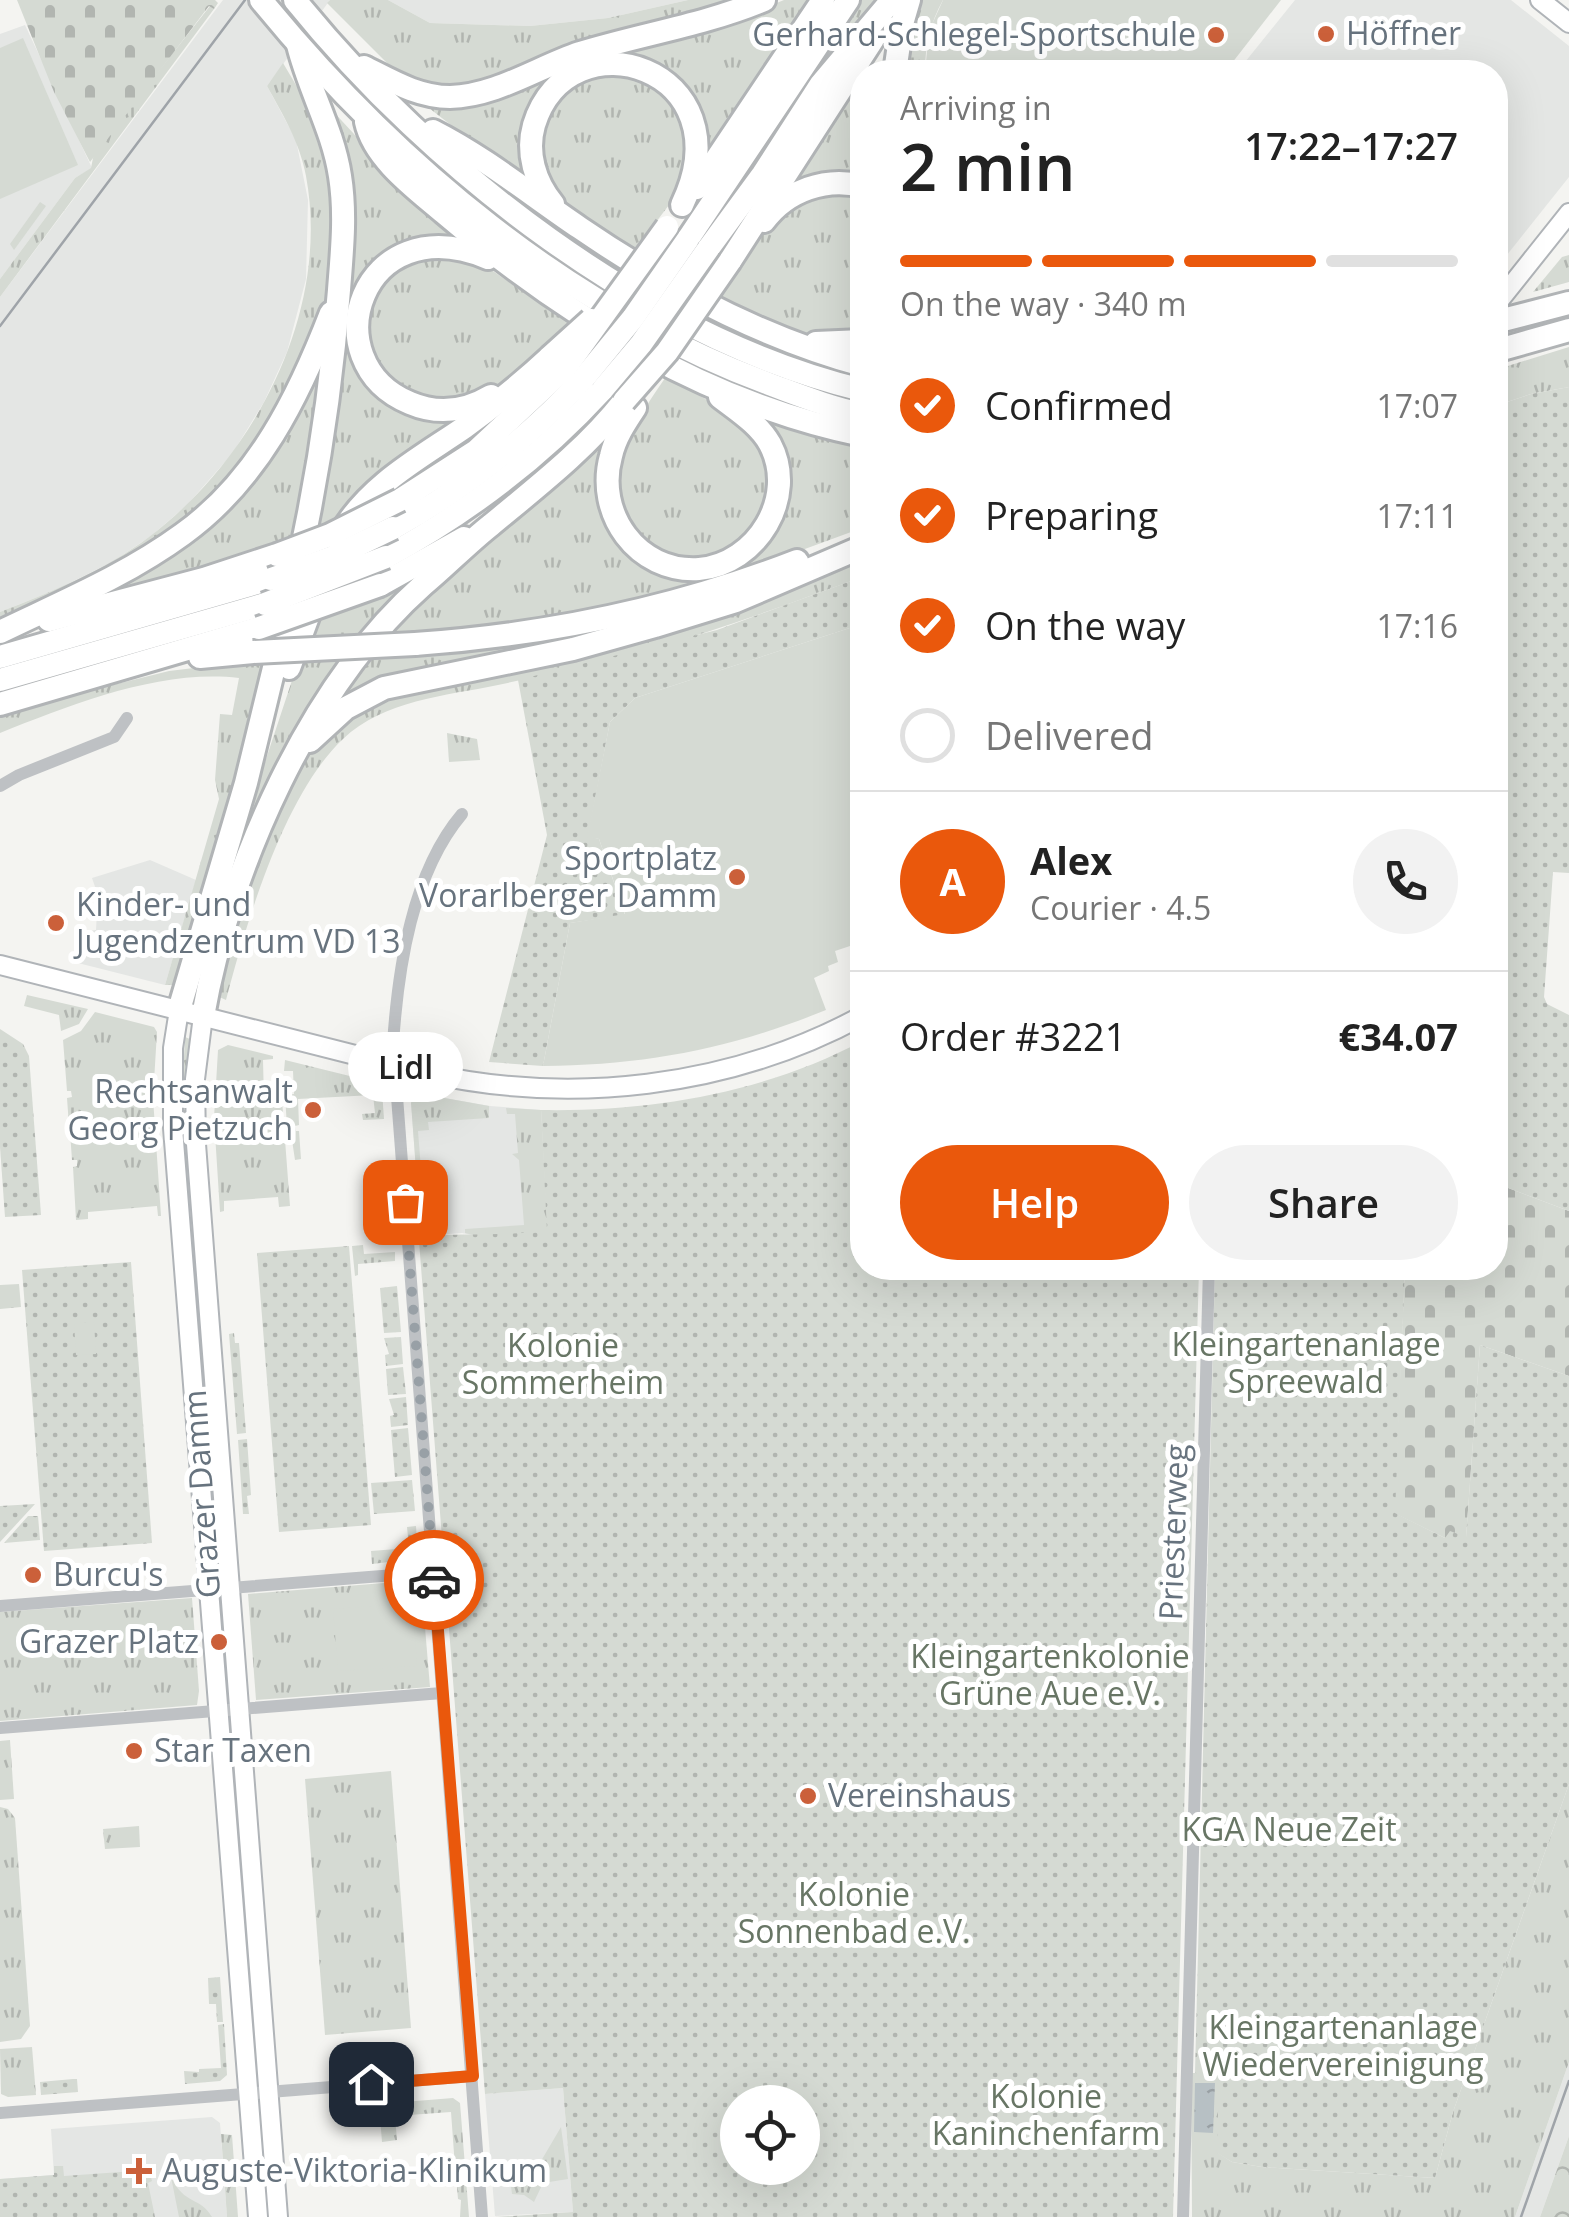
<!DOCTYPE html>
<meta charset="utf-8">
<style>
body{margin:0;font-family:"Open Sans",sans-serif;background:#f2f2f2;color:#222;height:100vh;display:flex;flex-direction:column;font-size:38px;white-space:nowrap}
*{box-sizing:border-box;margin:0}
p{font-size:32px;color:#767676}
.icon{flex:none;width:55px;height:55px;fill:none;stroke:currentColor;stroke-width:2;stroke-linecap:round;stroke-linejoin:round}
.map{position:relative;flex:1;overflow:hidden}
.details{position:absolute;left:850px;top:60px;width:658px;height:1220px;display:flex;flex-direction:column;background:#fff;border-radius:40px;box-shadow:0 10px 40px #0002}
.details>*{flex:none}
.fabs{position:absolute;left:720px;top:2085px;display:grid;gap:20px}
.fabs a{display:grid;place-items:center;width:100px;height:100px;border-radius:50%;background:#fff;box-shadow:0 10px 40px #0002;font-size:50px}
.pin{position:absolute;display:grid;place-items:center;width:85px;height:85px;color:#fff;margin:-42px;border-radius:20px;box-shadow:0 5px 15px #0006}
.courier{position:absolute;display:grid;place-items:center;width:100px;height:100px;margin:-50px;border:8px solid #ea580c;border-radius:50%;background:#fff;color:#222;box-shadow:0 2px 12px #0007}
.bubble{position:absolute;height:70px;border-radius:35px;background:#fff;box-shadow:0 10px 40px #0002;font-size:32px;font-weight:600;line-height:70px;text-align:center}
.summary em{font-style:normal;font-weight:600}
.summary div{display:flex;flex-direction:column-reverse}
.summary{display:flex;align-items:center;justify-content:space-between;height:170px;padding:0 50px}
h1{font-size:65px;font-weight:600;line-height:75px}
.bar{display:grid;grid-template-columns:repeat(4,1fr);gap:15px 10px;align-content:center;height:120px;padding:0 50px}
.bar i{height:12px;border-radius:8px;background:#e0e0e0}
.bar .on{background:#ea580c}
.bar p{grid-column:span 4}
.line{display:flex;align-items:center;gap:25px;padding:0 50px;border-top:2px solid #e0e0e0}
.line div{flex:1}
.round{display:grid;place-items:center;flex:none;width:105px;height:105px;border-radius:52px;background:#f2f2f2}
ol{padding:0 50px;list-style:none}
li{display:flex;align-items:center;gap:30px;height:110px}
li p{margin-inline-start:auto}
li .icon{padding:10px;border-radius:50%;background:#ea580c;color:#fff;stroke-width:4}
li:last-child{color:#767676}
li i{width:55px;height:55px;border:5px solid #e0e0e0;border-radius:50%}
.cta{display:flex;gap:20px;margin-top:auto;padding:20px 50px}
.cta a{flex:1;height:115px;border-radius:60px;background:#ea580c;color:#fff;font-size:40px;font-weight:600;line-height:115px;text-align:center}
.cta a+a{background:#f2f2f2;color:#222}
.map>svg:first-child{display:block}
</style>
<div class="map">
<svg width="1569" height="2217" viewBox="0 0 1569 2217">
<defs>
<pattern id="grass-tufts" width="24" height="20" patternUnits="userSpaceOnUse" patternTransform="scale(2.5)"><rect width="24" height="20" fill="#d5dad3"/><path d="M3 7l-1-3M5 7V3M7 7l1-3M15 17l-1-3M17 17v-4M19 17l1-3" fill="none" stroke="#b1b5b0"/></pattern>
<pattern id="forest-crowns" width="20" height="18" patternUnits="userSpaceOnUse" patternTransform="scale(2.5)"><rect width="20" height="18" fill="#d5dad3"/><path d="M2 6a3 3 0 1 1 6 0M12 15a3 3 0 1 1 6 0" fill="none" stroke="#b1b5b0"/></pattern>
<pattern id="cemetery-stones" width="16" height="16" patternUnits="userSpaceOnUse" patternTransform="scale(2.5)"><rect width="16" height="16" fill="#d5dad3"/><path d="M2 7V4a2 2 0 0 1 4 0v3zM10 15v-3a2 2 0 0 1 4 0v3z" fill="#b1b5b0"/></pattern>
<pattern id="garden-dots" width="8" height="8" patternUnits="userSpaceOnUse" patternTransform="scale(2.5)"><rect width="8" height="8" fill="#d5dad3"/><path d="M2 2h.1M6 6h.1" fill="none" stroke="#b1b5b0" stroke-width="1.8" stroke-linecap="round"/></pattern>
<pattern id="water-ripples" width="26" height="14" patternUnits="userSpaceOnUse" patternTransform="scale(2.5)"><rect width="26" height="14" fill="#b7c0c4"/><path d="M2 4q2-2 4 0t4 0M15 11q2-2 4 0t4 0" fill="none" stroke="#99a0a4"/></pattern>
</defs>
<rect width="100%" height="100%" fill="#f4f4f1"/>
<g fill="#e4e6e4">
<polygon points="223,0 330,0 267,86 296,140 308,200 306,279 287,352 264,402 232,454 187,505 151,536 112,562 60,588 0,612 0,297"/>
<polygon points="388,0 688,0 608,18 530,26 430,23"/>
<polygon points="1295,0 1511,0 1569,46 1569,177 1495,270 1495,72 1237,72"/>
<polygon points="25,25 92,168 75,178 0,279 0,34"/>
<polygon points="150,860 196,880 165,985 78,963 84,932 96,930 97,912 103,910 92,878"/>
<polygon points="422,1094 490,1106 541,1110 548,1232 481,1237 462,1233 421,1236 411,1101"/>
<polygon points="1569,2062 1569,2136 1540,2217 1515,2217"/>
<polygon points="563,2088 573,2212 495,2216 485,2094"/>
<polygon points="212,2117 220,2123 227,2217 0,2217 0,2179 54,2175 51,2129"/>
</g>
<g fill="url(#grass-tufts)">
<polygon points="330,0 388,0 430,23 530,26 608,18 688,0 749,0 493,82 454,91 400,76 327,3"/>
<polygon points="784,0 815,0 705,158 702,122 606,56 738,19"/>
<polygon points="861,0 878,0 753,172 748,170"/>
<path d="M915,0H943C930,23 925,47 925,72H899Z"/>
<polygon points="210,6 214,9 0,297 0,279 75,178 91,168 94,153"/>
<path d="M283,63L309,107L334,173L331,280L312,345L246,463L171,536L0,622V612C53,591 104,571 149,537C255,457 331,311 306,176C300,143 283,115 267,86Z"/>
<polygon points="563,67 549,84 528,185 429,108"/>
<path d="M625,74L662,90L680,114L688,153L672,201L631,255C606,237 577,221 558,197C529,160 538,95 586,79C598,75 613,76 625,74Z"/>
<polygon points="862,74 862,175 827,172 788,185"/>
<path d="M330,108L366,147L459,236L457,239C429,235 410,242 385,255L357,365L457,417L460,423L344,518L313,533L335,388Z"/>
<polygon points="862,192 862,336 807,337 717,300 757,236 801,196"/>
<polygon points="460,255 490,269 570,324 500,387 465,400 429,401 379,371 365,327 375,290 405,261"/>
<polygon points="1569,255 1569,282 1533,292 1562,257"/>
<polygon points="325,347 299,537 273,548 111,595 110,590 208,522"/>
<polygon points="1569,347 1569,387 1531,394 1495,406 1495,370"/>
<path d="M665,378C722,406 790,440 763,515C758,528 734,551 720,556C684,568 640,552 623,517C617,506 616,476 618,464C620,443 653,396 665,378Z"/>
<polygon points="764,415 862,444 862,528 737,574 544,622 381,638 414,600 611,431 600,496 674,575 778,522 762,419"/>
<path d="M862,550V577C791,603 720,630 646,650C598,664 548,674 498,685C445,696 384,700 343,739C284,794 246,924 226,1000L215,995L233,932L286,794L318,741L350,712L427,682Z"/>
<polygon points="436,563 346,657 199,990 194,989 224,886 312,620"/>
<polygon points="779,576 328,715 367,655"/>
<path d="M269,659L177,985H165L219,799L215,780L220,714L232,715L239,678C160,669 73,704 0,733V713L169,671Z"/>
<polygon points="447,733 477,739 480,760 449,762"/>
<polygon points="27,995 88,1009 79,1024 61,1031 59,1015 24,1006"/>
<polygon points="95,1012 154,1027 157,1032 153,1098 161,1216 158,1216 157,1206 88,1212 88,1219 76,1220 73,1167 77,1166 77,1160 72,1160 70,1132 74,1132 74,1126 69,1126 67,1098 72,1097 71,1091 67,1091 63,1040 81,1031"/>
<polygon points="185,1037 190,1039 186,1117 192,1203 187,1203 181,1114"/>
<polygon points="228,1045 273,1056 273,1059 263,1060 264,1100 282,1100 290,1206 279,1207 278,1197 224,1201 224,1211 220,1212 214,1118 218,1050"/>
<polygon points="285,1060 378,1083 382,1090 384,1119 363,1120 362,1114 375,1113 373,1095 298,1099 299,1125 295,1126 296,1131 299,1131 301,1159 295,1160 290,1127 287,1127 285,1095 294,1094 293,1071 284,1071"/>
<polygon points="422,1094 489,1106 489,1118 428,1122 429,1130 418,1131 421,1169 416,1170 411,1103 414,1096"/>
<polygon points="506,1108 541,1110 548,1232 481,1237 465,1233 465,1229 524,1225 519,1160 512,1154 518,1153 515,1114 507,1114"/>
<polygon points="190,1237 195,1237 212,1468 207,1468"/>
<polygon points="363,1245 364,1254 395,1252 395,1261 358,1264 358,1275 355,1276 352,1246"/>
<polygon points="19,1284 21,1307 0,1309 0,1285"/>
<polygon points="416,1526 418,1554 414,1559 372,1564 371,1551 409,1548 407,1527"/>
<polygon points="421,1580 430,1687 256,1700 248,1594"/>
<polygon points="192,1598 199,1691 197,1705 0,1721 0,1612"/>
<polygon points="228,1728 233,1728 245,1895 240,1896"/>
<polygon points="10,1740 14,1799 0,1800 0,1741"/>
<polygon points="391,1771 411,2028 325,2035 305,1779"/>
<polygon points="1569,1784 1569,2062 1515,2217 1192,2217 1191,2073 1220,2073 1218,2153 1232,2162 1262,2167 1435,2178 1453,2112"/>
<polygon points="0,1807 8,1809 15,1818 30,2026 21,2039 0,2042"/>
<polygon points="139,1826 140,1847 105,1849 103,1829"/>
<polygon points="241,1906 246,1906 259,2070 254,2071"/>
<polygon points="32,2047 36,2095 8,2097 1,2094 0,2049"/>
<polygon points="453,2098 460,2103 469,2217 460,2217 461,2200 458,2199 456,2176 459,2175 459,2167 455,2167 451,2112 395,2116 397,2140 382,2142 379,2104"/>
<polygon points="561,2127 568,2179 543,2183 534,2202 524,2195 512,2194 509,2171 519,2171 520,2167 541,2161"/>
<polygon points="221,2134 232,2135 238,2217 227,2217"/>
<path d="M171,2177C185,2206 200,2196 212,2217H179Z"/>
</g>
<polygon fill="url(#forest-crowns)" points="1569,2136 1569,2217 1540,2217"/>
<g fill="url(#cemetery-stones)">
<polygon points="17,0 215,0 218,3 214,9 209,6 90,162 54,92"/>
<polygon points="1495,1183 1569,1211 1569,1376 1480,1345 1466,1538 1445,1538 1394,1513 1405,1268 1495,1268"/>
</g>
<g fill="url(#garden-dots)" fill-rule="evenodd">
<polygon points="1569,387 1569,873 1553,872 1544,997 1547,1004 1569,1015 1569,1211 1495,1183 1495,1066 1500,986 1495,982 1495,406 1531,394"/>
<polygon points="862,577 862,624 635,698 610,722 588,836 599,839 625,915 570,923 543,1066 489,1062 547,835 518,680 717,630"/>
<polygon points="0,1029 23,1044 29,1056 41,1215 5,1217 0,1147"/>
<path d="M862,1041V1268H1199L1173,2217H495L573,2212L563,2088L485,2094L419,1241L421,1236C464,1233 505,1236 547,1231L541,1110C650,1112 765,1093 862,1041ZM738,2102H802V2168H738Z"/>
<polygon points="349,1246 371,1525 279,1532 257,1253"/>
<polygon points="131,1262 152,1543 44,1551 22,1270"/>
<polygon points="1215,1268 1405,1268 1395,1513 1445,1538 1450,1531 1466,1537 1480,1345 1569,1376 1569,1784 1453,2112 1435,2178 1262,2167 1232,2162 1217,2153 1219,2074 1195,2073"/>
<polygon points="397,1286 401,1332 384,1333 380,1288"/>
<polygon points="234,1333 235,1343 239,1343 246,1433 237,1434 229,1334"/>
<polygon points="401,1337 403,1364 386,1366 385,1355 389,1354 384,1338"/>
<polygon points="403,1367 406,1394 388,1395 386,1369"/>
<polygon points="406,1397 408,1425 391,1427 390,1416 394,1415 389,1399"/>
<polygon points="408,1428 412,1475 395,1477 391,1430"/>
<polygon points="247,1439 251,1495 247,1496 249,1514 243,1514 238,1440"/>
<polygon points="412,1480 415,1511 374,1514 371,1483"/>
<polygon points="35,1504 0,1542 0,1506"/>
<polygon points="28,1516 38,1516 40,1540 4,1543"/>
<polygon points="220,1977 223,2022 217,2022 216,2004 209,2004 208,1978"/>
<polygon points="224,2024 227,2075 220,2081 185,2084 184,2071 199,2072 199,2069 221,2068 218,2025"/>
<polygon points="73,2079 77,2079 78,2092 41,2095 40,2082"/>
<polygon points="54,2166 63,2166 64,2176 149,2170 152,2181 148,2183 155,2217 0,2217 0,2179 54,2175"/>
</g>
<g fill="#d5dad3">
<polygon points="943,0 1281,0 1225,72 925,72 929,31"/>
<polygon points="23,38 78,165 0,199 0,48"/>
<polygon points="40,202 46,206 14,250 10,244"/>
<path d="M862,624V942L835,951L838,962L828,966L829,971L814,978L826,1010C730,1049 646,1065 543,1066L570,923L625,914L599,839L587,837L610,722L635,698Z"/>
<polygon points="94,1322 96,1354 76,1355 74,1323"/>
<polygon points="413,1603 417,1666 338,1671 333,1609"/>
</g>
<polygon fill="url(#water-ripples)" points="1195,2083 1215,2083 1213,2133 1194,2132"/>
<g fill="none" stroke-linecap="round" stroke-linejoin="round">
<defs>
<g id="secondary">
<polyline points="1540,0 1569,23"/>
<polyline points="1495,306 1569,213"/>
<path d="M0,965L422,1072C570,1106 729,1088 862,1016"/>
<polyline points="179,1010 173,1048 173,1128 258,2217"/>
<polyline points="203,1016 195,1079 196,1144 278,2217"/>
</g>
<g id="highway">
<path d="M261,0C396,165 568,309 769,384C799,395 831,408 862,414"/>
<path d="M295,0C432,170 648,338 862,390"/>
<path d="M298,45C309,90 333,130 340,176C346,214 342,251 339,290C332,381 319,471 299,561"/>
<path d="M364,67C392,81 418,97 450,97C496,96 538,67 580,53C642,34 704,25 764,0"/>
<polyline points="895,72 902,24 909,0"/>
<path d="M366,122C374,159 416,189 444,213C564,315 706,403 862,435"/>
<path d="M433,131C486,158 531,195 580,228C665,286 763,338 862,365"/>
<polyline points="697,188 823,0"/>
<path d="M553,204C535,182 526,153 534,125C569,11 748,68 682,205"/>
<path d="M764,221C787,190 826,177 862,186"/>
<polyline points="688,239 848,0"/>
<polyline points="708,249 763,174 821,84 892,0"/>
<path d="M488,258C360,205 311,362 410,403C438,415 466,411 491,396"/>
<polyline points="730,261 873,39"/>
<polyline points="1495,322 1569,303"/>
<polyline points="816,343 862,341"/>
<polyline points="1495,351 1569,330"/>
<path d="M635,408C625,423 615,438 611,456C595,513 637,573 699,569C757,564 798,497 770,444C759,424 738,411 720,397"/>
<polyline points="400,500 476,451 566,367"/>
<path d="M393,528C466,488 528,438 584,378"/>
<path d="M341,533C370,484 420,458 465,427C495,405 523,382 550,357"/>
<path d="M386,557C469,512 540,458 603,389"/>
<polyline points="380,585 464,538"/>
<polyline points="49,620 204,579 277,555"/>
<path d="M0,632C62,602 127,575 183,534C258,480 299,396 331,313"/>
<path d="M415,644C544,635 676,608 797,561"/>
<polyline points="0,657 271,579"/>
<polyline points="200,657 253,652"/>
<polyline points="289,668 316,595"/>
<polyline points="0,680 265,604"/>
<polyline points="0,704 259,628"/>
<polyline points="310,741 346,708 384,688 573,649 655,626 736,601 862,547"/>
<polyline points="179,1010 246,783 290,602"/>
<path d="M203,1016C229,868 309,686 423,585C446,566 468,543 491,525C538,486 585,450 624,401"/>
</g>
</defs>
<use href="#secondary" stroke="#b0b4b8" stroke-width="22"/>
<use href="#highway" stroke="#b1b4b6" stroke-width="28"/>
<g stroke="#bec1c4" stroke-width="12">
<polyline points="0,786 19,775 114,737 127,718"/>
<path d="M462,814C412,873 398,968 393,1044L482,2217"/>
<polyline points="0,1606 433,1572"/>
<polyline points="0,1728 442,1693"/>
<polyline points="0,2113 473,2076"/>
<polyline points="1183,2217 1209,1268"/>
</g>
<use href="#secondary" stroke="#fff" stroke-width="18"/>
<use href="#highway" stroke="#fff" stroke-width="22"/>
<g stroke="#9fa4a9" stroke-width="2.5">
<polyline points="0,326 245,0"/>
<polyline points="1521,2217 1569,2081"/>
</g>
<defs>
<g id="highway-bridge">
<polyline points="550,357 591,320"/>
<polyline points="566,367 667,227"/>
<polyline points="584,378 633,318 688,239"/>
<polyline points="603,389 641,344 708,249"/>
<polyline points="624,401 667,352 730,261"/>
<polyline points="277,555 330,535 400,500"/>
<polyline points="271,579 333,557 393,528"/>
<polyline points="265,604 386,557"/>
<polyline points="259,628 380,585"/>
<polyline points="253,652 415,644"/>
</g>
</defs>
<use href="#highway-bridge" stroke="#b1b4b6" stroke-width="28" stroke-linecap="butt"/>
<use href="#highway-bridge" stroke="#fff" stroke-width="22"/>
</g>
<g fill="none" stroke-linecap="round" stroke-linejoin="round">
<polyline stroke="#98a0a6" stroke-width="10" stroke-dasharray="0 18" points="405,1202 434,1580"/>
<polyline stroke="#ea580c" stroke-width="12" points="371,2084 473,2076 434,1580"/>
</g>
<g fill="#cb603a" stroke="#fff" stroke-width="4">
<circle cx="1326" cy="34" r="10"/>
<circle cx="1216" cy="35" r="10"/>
<circle cx="737" cy="877" r="10"/>
<circle cx="56" cy="923" r="10"/>
<circle cx="313" cy="1110" r="10"/>
<circle cx="33" cy="1575" r="10"/>
<circle cx="219" cy="1642" r="10"/>
<circle cx="134" cy="1751" r="10"/>
<circle cx="808" cy="1796" r="10"/>
<path d="M134 2156h10v10h10v10h-10v10h-10v-10h-10v-10h10z"/>
</g>
<g text-anchor="middle" stroke-width="10" stroke-linejoin="round" paint-order="stroke">
<g font-size="32" fill="#67737e" stroke="#fff" text-anchor="start">
<text x="1346" y="45">Höffner</text>
<text x="1196" y="46" text-anchor="end">Gerhard-Schlegel-Sportschule</text>
<text x="717" y="870" text-anchor="end">Sportplatz<tspan x="717" dy="37">Vorarlberger Damm</tspan></text>
<text x="76" y="916">Kinder- und<tspan x="76" dy="37">Jugendzentrum VD 13</tspan></text>
<text x="293" y="1103" text-anchor="end">Rechtsanwalt<tspan x="293" dy="37">Georg Pietzuch</tspan></text>
<text x="53" y="1586">Burcu's</text>
<text x="199" y="1653" text-anchor="end">Grazer Platz</text>
<text x="154" y="1762">Star Taxen</text>
<text x="828" y="1807">Vereinshaus</text>
<text x="162" y="2182">Auguste-Viktoria-Klinikum</text>
</g>
<g font-size="32" fill="#687665" stroke="#fff">
<text x="1306" y="1356">Kleingartenanlage<tspan x="1306" dy="37">Spreewald</tspan></text>
<text x="563" y="1357">Kolonie<tspan x="563" dy="37">Sommerheim</tspan></text>
<text x="1050" y="1668">Kleingartenkolonie<tspan x="1050" dy="37">Grüne Aue e.V.</tspan></text>
<text x="1289" y="1841">KGA Neue Zeit</text>
<text x="854" y="1906">Kolonie<tspan x="854" dy="37">Sonnenbad e.V.</tspan></text>
<text x="1343" y="2039">Kleingartenanlage<tspan x="1343" dy="37">Wiedervereinigung</tspan></text>
<text x="1046" y="2108">Kolonie<tspan x="1046" dy="37">Kaninchenfarm</tspan></text>
</g>
<g font-size="32" fill="#67737e" stroke="#fff">
<text transform="translate(202 1494) rotate(-94)" y="11">Grazer Damm</text>
<text transform="translate(1174 1532) rotate(-88)" y="11">Priesterweg</text>
</g>
</g>
</svg>
<div class="fabs">
<a><svg class="icon" aria-label="locate" viewBox="0 0 24 24"><circle cx="12" cy="12" r="6"/><path d="M12 2v4M12 18v4M2 12h4M18 12h4"/></svg></a>
</div>
<div class="pin" style="left:405px;top:1202px;background:#ea580c"><svg class="icon" aria-label="bag" viewBox="0 0 24 24"><path d="M5 8h14l-1 12H6zM9 8a3 3 0 0 1 6 0"/></svg></div>
<div class="pin" style="left:371px;top:2084px;background:#1f2937"><svg class="icon" aria-label="home" viewBox="0 0 24 24"><path d="M3 11l9-7 9 7M6 9v11h12V9"/></svg></div>
<div class="courier" style="left:434px;top:1580px"><svg class="icon" aria-label="car" viewBox="0 0 24 24"><path d="M5 17H2v-5l4-1 3-4h7l3 4 3 1v5h-3M9 17h6M6 11h13"/><circle cx="7" cy="17" r="2"/><circle cx="17" cy="17" r="2"/></svg></div>
<div class="bubble" style="left:348px;top:1032px;width:115px">Lidl</div>
<section class="details">
<div class="summary"><div><h1>2 min</h1><p>Arriving in</p></div><em>17:22–17:27</em></div>
<div class="bar"><i class="on"></i><i class="on"></i><i class="on"></i><i></i><p>On the way · 340 m</p></div>
<ol>
<li><svg class="icon" aria-label="check" viewBox="0 0 24 24"><path d="M5 12l5 5 9-10"/></svg>Confirmed<p>17:07</p></li>
<li><svg class="icon" aria-label="check" viewBox="0 0 24 24"><path d="M5 12l5 5 9-10"/></svg>Preparing<p>17:11</p></li>
<li><svg class="icon" aria-label="check" viewBox="0 0 24 24"><path d="M5 12l5 5 9-10"/></svg>On the way<p>17:16</p></li>
<li><i></i>Delivered</li>
</ol>
<div class="line" style="height:180px"><b class="round" style="background:#ea580c;color:#fff">A</b><div><b>Alex</b><p>Courier · 4.5</p></div><a class="round"><svg class="icon" aria-label="phone" viewBox="0 0 24 24"><path d="M5 4h4l2 5-3 2q2 4 5 5l2-3 5 2v4C11 20 4 13 5 4z"/></svg></a></div>
<div class="line" style="height:130px"><div>Order #3221</div><b>€34.07</b></div>
<div class="cta"><a>Help</a><a>Share</a></div>
</section>
</div>
